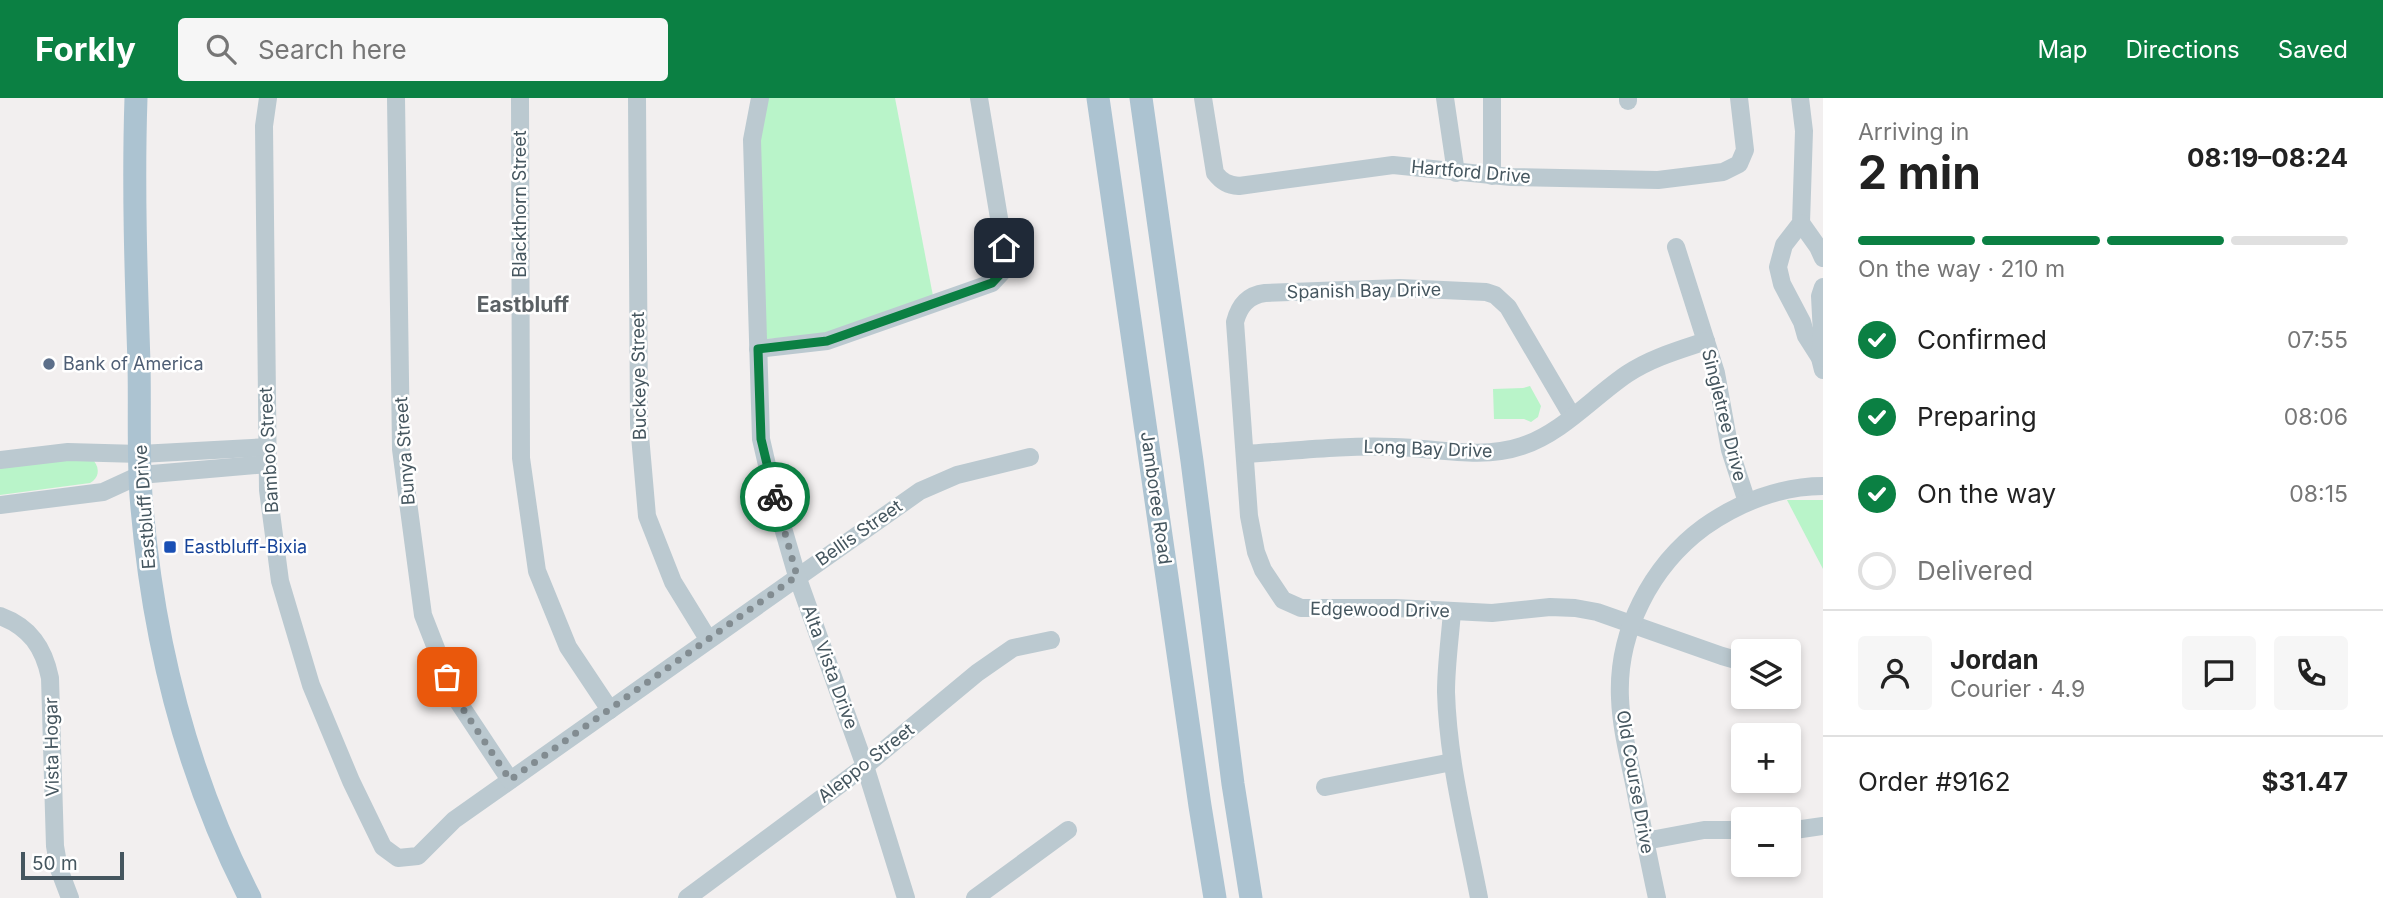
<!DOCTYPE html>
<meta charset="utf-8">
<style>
body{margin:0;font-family:Inter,sans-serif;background:#f6f6f6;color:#222;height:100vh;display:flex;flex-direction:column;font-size:26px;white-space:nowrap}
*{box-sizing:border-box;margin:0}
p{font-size:23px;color:#767676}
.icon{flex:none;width:38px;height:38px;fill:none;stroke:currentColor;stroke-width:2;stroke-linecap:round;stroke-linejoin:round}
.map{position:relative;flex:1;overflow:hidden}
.drawer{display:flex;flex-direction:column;background:#fff;width:560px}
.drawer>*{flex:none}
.tools{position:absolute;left:1731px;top:541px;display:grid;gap:14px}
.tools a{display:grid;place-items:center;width:70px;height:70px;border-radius:7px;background:#fff;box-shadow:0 4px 10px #0003;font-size:35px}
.scale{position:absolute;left:21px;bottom:18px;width:103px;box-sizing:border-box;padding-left:7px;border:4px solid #45565f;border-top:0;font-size:19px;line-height:24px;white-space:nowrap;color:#45565f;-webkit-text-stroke:5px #fff;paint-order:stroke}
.pin{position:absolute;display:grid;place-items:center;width:60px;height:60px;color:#fff;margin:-30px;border-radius:14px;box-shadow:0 4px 10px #0006}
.courier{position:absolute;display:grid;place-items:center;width:70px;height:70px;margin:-35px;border:5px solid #0b8043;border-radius:50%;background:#fff;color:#222;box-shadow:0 2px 9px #0007}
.summary em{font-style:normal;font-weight:700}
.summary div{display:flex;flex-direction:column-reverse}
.summary{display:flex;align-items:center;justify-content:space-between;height:119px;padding:0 35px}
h1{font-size:46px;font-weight:700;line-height:52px}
.bar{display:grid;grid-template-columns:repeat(4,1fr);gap:10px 7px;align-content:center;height:84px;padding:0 35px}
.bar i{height:9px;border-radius:5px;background:#e0e0e0}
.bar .on{background:#0b8043}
.bar p{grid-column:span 4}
.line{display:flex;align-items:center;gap:18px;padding:0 35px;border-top:2px solid #e0e0e0}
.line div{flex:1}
.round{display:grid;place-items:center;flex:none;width:74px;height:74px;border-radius:7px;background:#f6f6f6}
ol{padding:0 35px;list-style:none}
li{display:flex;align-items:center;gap:21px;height:77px}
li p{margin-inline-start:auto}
li .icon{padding:7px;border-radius:50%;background:#0b8043;color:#fff;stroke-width:4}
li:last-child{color:#767676}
li i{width:38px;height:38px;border:4px solid #e0e0e0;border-radius:50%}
header{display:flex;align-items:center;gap:42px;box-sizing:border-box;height:98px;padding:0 35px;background:#0b8043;color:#fff}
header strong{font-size:33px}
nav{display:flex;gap:38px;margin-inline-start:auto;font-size:24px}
.search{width:490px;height:63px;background:#f6f6f6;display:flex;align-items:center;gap:18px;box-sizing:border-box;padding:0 24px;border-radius:7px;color:#767676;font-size:26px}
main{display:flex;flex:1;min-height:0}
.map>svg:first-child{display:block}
</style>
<header>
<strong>Forkly</strong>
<div class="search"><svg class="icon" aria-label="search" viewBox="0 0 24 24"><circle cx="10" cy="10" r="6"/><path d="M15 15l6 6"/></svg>Search here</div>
<nav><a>Map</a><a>Directions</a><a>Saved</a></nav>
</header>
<main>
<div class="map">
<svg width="1823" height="800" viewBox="0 0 1823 800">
<rect width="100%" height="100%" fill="#f2efef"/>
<g fill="#b9f4c9">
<polygon points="766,0 895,0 933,198 824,237 766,241 758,47"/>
<polygon points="1530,288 1541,308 1538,319 1531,324 1524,321 1494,321 1493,291 1523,290"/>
<path d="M82,358L94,363C100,371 99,380 90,385L0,397V369Z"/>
<polygon points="1787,402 1823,402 1823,471"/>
</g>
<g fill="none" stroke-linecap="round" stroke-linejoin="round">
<g stroke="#bbc9d0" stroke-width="18">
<polyline points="268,0 264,28 268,392 280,483 311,587 351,683 383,749 398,760 418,758 454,722 920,393 957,377 1030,359"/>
<polyline points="396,0 401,351 423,517 455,599 510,682"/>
<polyline points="520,0 521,360 537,473 568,549 610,612"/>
<polyline points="637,0 639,326 647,418 673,484 708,541"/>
<polyline points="760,0 752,42 761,341 776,406 797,478 865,668 906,800"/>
<path d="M1203,0L1215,75C1222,84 1228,87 1239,88L1393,67L1511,79L1658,82L1723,74L1739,66L1745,52L1739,0"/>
<polyline points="1445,0 1456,75"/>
<polyline points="1628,0 1628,3"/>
<polyline points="1800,0 1804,33 1801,125 1784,147 1778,169 1782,186 1802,224 1806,238 1820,260 1823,272"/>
<polyline points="1492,78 1492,0"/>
<polyline points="1801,125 1818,149 1823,160"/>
<polyline points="1676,149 1716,275 1730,352 1747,404"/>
<polyline points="758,251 827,243 992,185 1005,171 1004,150 979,0"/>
<polyline points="1820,260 1822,237 1820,198 1823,189"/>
<path d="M1572,318L1508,209L1495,197L1486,194L1400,190L1265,195C1248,197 1239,208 1235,224L1249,418L1256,454L1263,472L1283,502L1301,510H1396L1492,515L1550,509L1575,510L1597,514L1722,558L1743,564"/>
<path d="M1245,356C1294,353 1344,347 1394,349C1436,350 1481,362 1522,348C1562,335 1593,299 1627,276C1651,260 1679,252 1706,243"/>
<polyline points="0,362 68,354 140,356 268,349"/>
<polyline points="0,407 103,394 140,377 268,366"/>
<path d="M1452,514C1450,540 1446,568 1446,594C1448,664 1466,732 1479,800"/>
<path d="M0,518C30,529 44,550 50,580L55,748L59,771L70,800"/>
<polyline points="1325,689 1452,664"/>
<polyline points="1788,733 1823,728"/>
<polyline points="1645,743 1704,732 1743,732"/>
<polyline points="687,800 865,668 977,575 1013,550 1051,542"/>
<polyline points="975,800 1068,732"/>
<path d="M1657,800C1649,763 1642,727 1635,690C1629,660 1621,630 1620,600C1617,534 1651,468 1704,429C1738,405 1780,388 1823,388"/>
</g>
<g stroke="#acc3d1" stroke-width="23">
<path d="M136,0C133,88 136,177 139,265C140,310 138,354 141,398C152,539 185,674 250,800"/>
<polyline points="1098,0 1200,708 1215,800"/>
<polyline points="1141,0 1192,363 1233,686 1251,800"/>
</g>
</g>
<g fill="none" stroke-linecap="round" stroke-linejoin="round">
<polyline stroke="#828c91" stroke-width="7" stroke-dasharray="0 12.6" points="447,579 455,599 510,682 797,478 775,399"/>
<polyline stroke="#0b8043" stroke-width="9" points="775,399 761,341 758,251 827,243 992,185 1005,171 1004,150"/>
</g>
<circle fill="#5c6f8a" stroke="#fff" stroke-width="2.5" cx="49" cy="266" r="7"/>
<rect fill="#1a4fb4" stroke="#fff" stroke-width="2.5" x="163" y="442" width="14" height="14" rx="3.5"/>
<g text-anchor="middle" stroke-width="5" stroke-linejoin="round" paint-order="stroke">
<g font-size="18" fill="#45565f" stroke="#fff">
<text transform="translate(1471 74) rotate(5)" y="6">Hartford Drive</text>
<text transform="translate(520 106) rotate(-90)" y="6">Blackthorn Street</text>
<text transform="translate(1364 193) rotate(-1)" y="6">Spanish Bay Drive</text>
<text transform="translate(639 278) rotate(-91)" y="6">Buckeye Street</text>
<text transform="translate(1724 317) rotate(76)" y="6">Singletree Drive</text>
<text transform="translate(1428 351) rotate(2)" y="6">Long Bay Drive</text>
<text transform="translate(269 352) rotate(-93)" y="6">Bamboo Street</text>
<text transform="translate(405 353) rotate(-94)" y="6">Bunya Street</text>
<text transform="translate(1156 400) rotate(82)" y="6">Jamboree Road</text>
<text transform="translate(145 409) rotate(-94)" y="6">Eastbluff Drive</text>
<text transform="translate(859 435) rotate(-35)" y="6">Bellis Street</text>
<text transform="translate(1380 512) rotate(1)" y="6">Edgewood Drive</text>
<text transform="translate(830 569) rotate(70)" y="6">Alta Vista Drive</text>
<text transform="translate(52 649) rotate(-91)" y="6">Vista Hogar</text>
<text transform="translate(866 665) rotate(-38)" y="6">Aleppo Street</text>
<text transform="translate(1635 684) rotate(80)" y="6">Old Course Drive</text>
</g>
<g font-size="18" fill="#4e5e75" stroke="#fff" text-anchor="start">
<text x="63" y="272">Bank of America</text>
</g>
<g font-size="18" fill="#164399" stroke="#fff" text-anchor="start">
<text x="184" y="455">Eastbluff-Bixia</text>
</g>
<g font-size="21" font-weight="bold" fill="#5b6165" stroke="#fff">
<text x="523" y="214">Eastbluff</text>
</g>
</g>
</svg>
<div class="tools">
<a><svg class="icon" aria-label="layers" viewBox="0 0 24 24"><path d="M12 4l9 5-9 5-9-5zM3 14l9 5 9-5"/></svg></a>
<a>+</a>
<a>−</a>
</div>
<div class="scale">50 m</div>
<div class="pin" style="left:447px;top:579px;background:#ea580c"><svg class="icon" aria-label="bag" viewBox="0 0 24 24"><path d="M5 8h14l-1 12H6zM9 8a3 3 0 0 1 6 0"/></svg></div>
<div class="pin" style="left:1004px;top:150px;background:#1f2937"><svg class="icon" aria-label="home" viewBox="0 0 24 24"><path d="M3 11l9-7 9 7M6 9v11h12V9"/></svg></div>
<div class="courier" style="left:775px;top:399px"><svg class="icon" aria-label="bike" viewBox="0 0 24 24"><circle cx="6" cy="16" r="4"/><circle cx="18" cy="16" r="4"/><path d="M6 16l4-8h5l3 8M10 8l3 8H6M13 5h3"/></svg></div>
</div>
<section class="drawer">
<div class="summary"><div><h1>2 min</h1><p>Arriving in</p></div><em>08:19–08:24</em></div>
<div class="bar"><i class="on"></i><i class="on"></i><i class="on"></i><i></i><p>On the way · 210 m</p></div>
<ol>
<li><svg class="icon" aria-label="check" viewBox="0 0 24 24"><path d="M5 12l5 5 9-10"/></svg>Confirmed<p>07:55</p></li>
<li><svg class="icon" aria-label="check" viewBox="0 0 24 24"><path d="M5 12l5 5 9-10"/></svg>Preparing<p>08:06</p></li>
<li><svg class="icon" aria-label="check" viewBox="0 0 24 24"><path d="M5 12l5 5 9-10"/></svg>On the way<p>08:15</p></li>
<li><i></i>Delivered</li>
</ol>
<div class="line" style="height:126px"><a class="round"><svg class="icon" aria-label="person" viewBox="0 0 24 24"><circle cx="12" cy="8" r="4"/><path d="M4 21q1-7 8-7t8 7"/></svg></a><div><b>Jordan</b><p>Courier · 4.9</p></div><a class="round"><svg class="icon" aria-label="chat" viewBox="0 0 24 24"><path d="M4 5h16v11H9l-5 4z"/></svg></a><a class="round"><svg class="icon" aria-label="phone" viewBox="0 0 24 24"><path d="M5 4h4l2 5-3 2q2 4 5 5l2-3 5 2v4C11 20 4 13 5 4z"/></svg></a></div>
<div class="line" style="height:91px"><div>Order #9162</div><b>$31.47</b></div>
</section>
</main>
